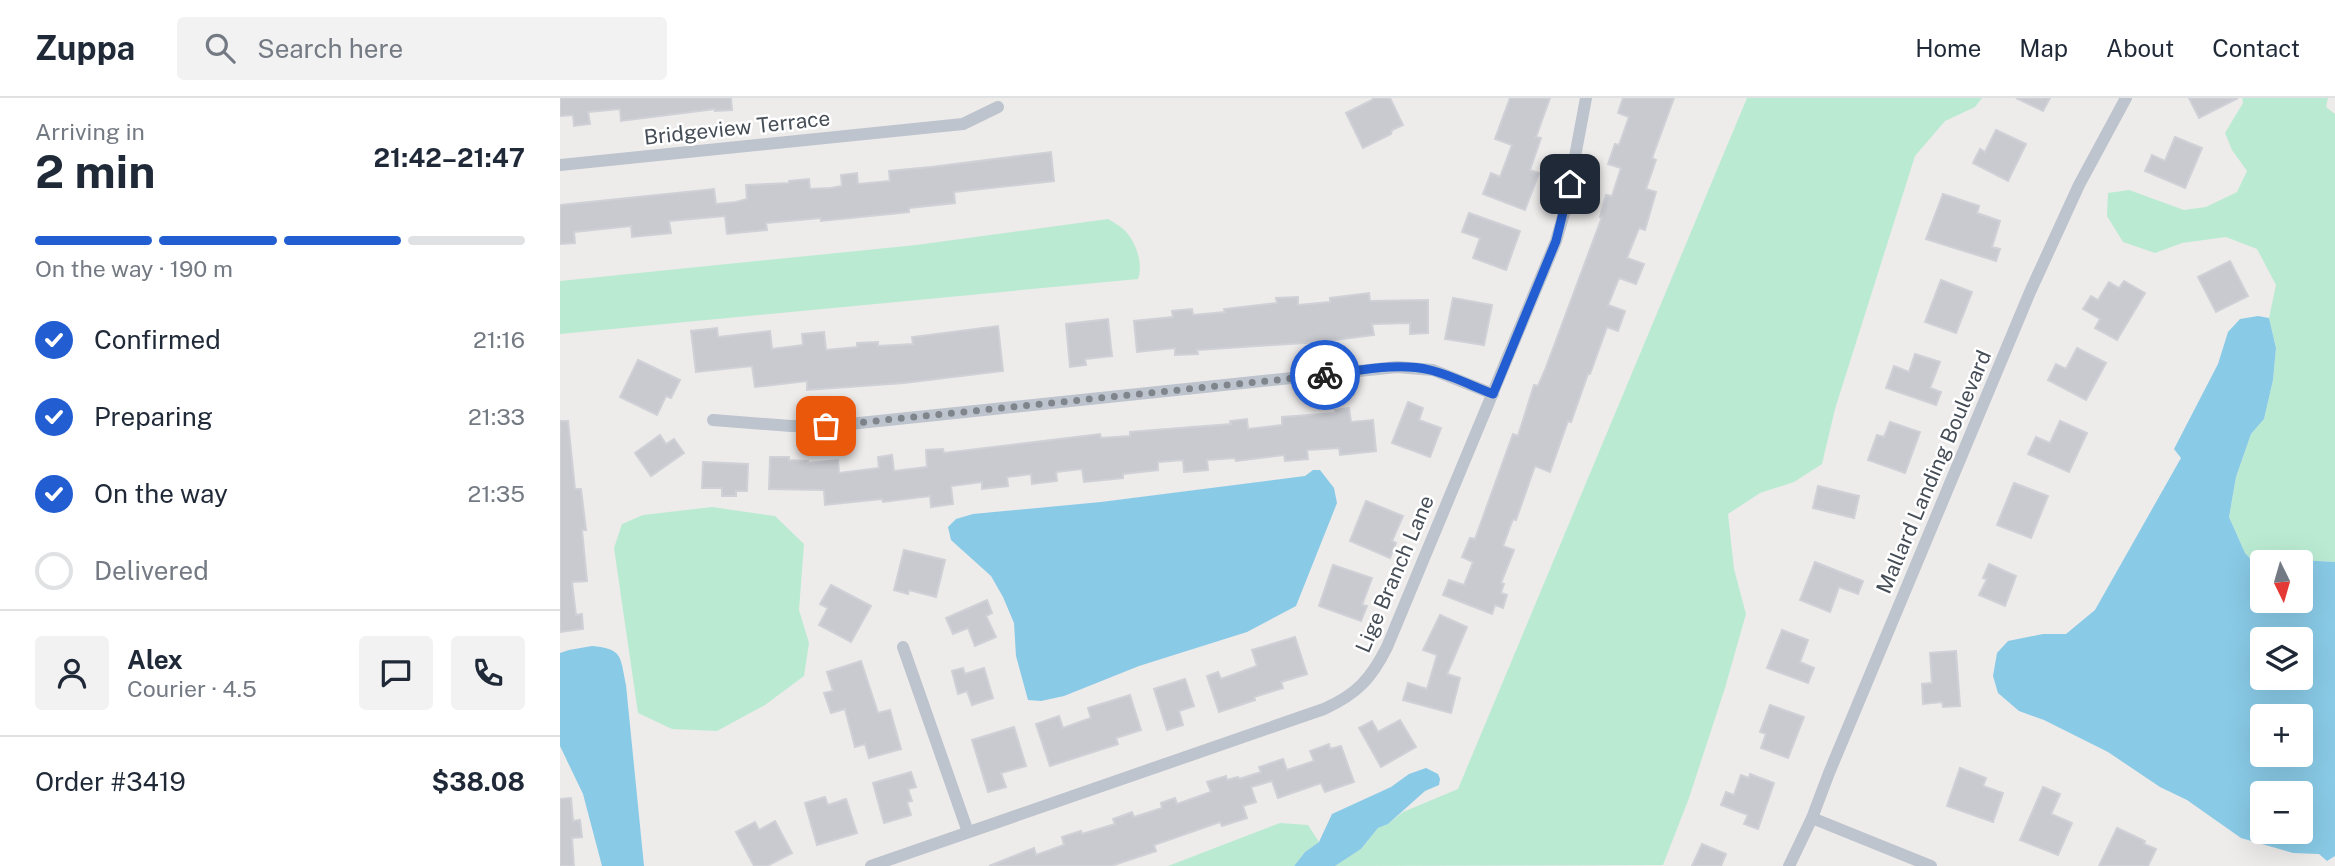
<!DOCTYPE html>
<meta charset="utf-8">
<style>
body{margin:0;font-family:"Public Sans",sans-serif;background:#f2f2f3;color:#1f2937;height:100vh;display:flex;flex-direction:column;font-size:26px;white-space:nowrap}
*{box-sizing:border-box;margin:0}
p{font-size:23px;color:#747a83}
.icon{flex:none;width:38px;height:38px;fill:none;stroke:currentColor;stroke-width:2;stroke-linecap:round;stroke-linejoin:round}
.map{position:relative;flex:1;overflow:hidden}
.sheet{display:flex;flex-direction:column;background:#fff;width:560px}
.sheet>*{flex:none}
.needle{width:46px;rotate:175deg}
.buttons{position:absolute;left:1690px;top:452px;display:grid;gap:14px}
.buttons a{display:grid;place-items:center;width:63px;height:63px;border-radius:7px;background:#fff;box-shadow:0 7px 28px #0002;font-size:35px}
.pin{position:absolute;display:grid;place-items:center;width:60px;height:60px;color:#fff;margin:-30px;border-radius:14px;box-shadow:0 4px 10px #0006}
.courier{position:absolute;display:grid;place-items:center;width:70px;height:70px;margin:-35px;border:5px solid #225dd2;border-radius:50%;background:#fff;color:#222;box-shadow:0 2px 9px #0007}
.head em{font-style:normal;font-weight:700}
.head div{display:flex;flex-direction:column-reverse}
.head{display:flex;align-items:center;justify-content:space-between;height:119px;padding:0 35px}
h1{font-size:46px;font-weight:700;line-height:52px}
.bar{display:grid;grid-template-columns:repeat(4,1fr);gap:10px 7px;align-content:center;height:84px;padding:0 35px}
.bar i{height:9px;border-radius:5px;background:#e0e1e3}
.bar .active{background:#225dd2}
.bar p{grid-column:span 4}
.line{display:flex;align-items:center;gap:18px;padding:0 35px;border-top:2px solid #e0e1e3}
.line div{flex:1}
.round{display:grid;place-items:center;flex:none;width:74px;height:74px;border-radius:7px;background:#f2f2f3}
ol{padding:0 35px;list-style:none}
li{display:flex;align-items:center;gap:21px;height:77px}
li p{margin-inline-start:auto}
li .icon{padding:7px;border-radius:50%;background:#225dd2;color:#fff;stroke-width:4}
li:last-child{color:#747a83}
li i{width:38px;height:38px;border:4px solid #e0e1e3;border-radius:50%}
header{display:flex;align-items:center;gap:42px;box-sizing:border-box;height:98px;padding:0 35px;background:#fff;border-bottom:2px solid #e0e1e3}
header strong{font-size:33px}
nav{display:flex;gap:38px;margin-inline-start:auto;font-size:24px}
.search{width:490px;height:63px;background:#f2f2f3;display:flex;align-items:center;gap:18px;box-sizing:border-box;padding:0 24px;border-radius:7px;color:#747a83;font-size:26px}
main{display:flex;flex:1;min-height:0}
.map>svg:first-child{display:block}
</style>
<header>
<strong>Zuppa</strong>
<div class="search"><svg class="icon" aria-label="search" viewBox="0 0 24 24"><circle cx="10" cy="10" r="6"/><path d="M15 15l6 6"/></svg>Search here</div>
<nav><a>Home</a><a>Map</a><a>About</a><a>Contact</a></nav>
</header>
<main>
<section class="sheet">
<div class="head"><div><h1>2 min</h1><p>Arriving in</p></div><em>21:42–21:47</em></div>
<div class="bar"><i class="active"></i><i class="active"></i><i class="active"></i><i></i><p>On the way · 190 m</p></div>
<ol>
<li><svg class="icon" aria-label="check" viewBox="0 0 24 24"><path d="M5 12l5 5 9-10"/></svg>Confirmed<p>21:16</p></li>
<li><svg class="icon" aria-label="check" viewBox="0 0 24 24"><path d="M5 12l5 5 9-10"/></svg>Preparing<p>21:33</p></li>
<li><svg class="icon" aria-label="check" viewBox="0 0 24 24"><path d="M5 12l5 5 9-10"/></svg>On the way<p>21:35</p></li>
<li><i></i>Delivered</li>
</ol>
<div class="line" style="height:126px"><a class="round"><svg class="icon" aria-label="person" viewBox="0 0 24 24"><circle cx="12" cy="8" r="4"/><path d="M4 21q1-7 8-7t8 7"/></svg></a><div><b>Alex</b><p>Courier · 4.5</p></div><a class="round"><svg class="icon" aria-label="chat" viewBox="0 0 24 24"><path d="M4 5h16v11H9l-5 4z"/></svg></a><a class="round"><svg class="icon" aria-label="phone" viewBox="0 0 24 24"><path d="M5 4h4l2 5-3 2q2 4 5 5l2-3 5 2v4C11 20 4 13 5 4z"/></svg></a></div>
<div class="line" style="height:91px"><div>Order #3419</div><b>$38.08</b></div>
</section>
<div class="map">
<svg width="1775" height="768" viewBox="0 0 1775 768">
<rect width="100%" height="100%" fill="#eeebeb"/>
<g fill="#baebd2">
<polygon points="1187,0 1422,0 1415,9 1385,23 1355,58 1275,311 1262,366 1234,384 1200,395 1168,416 1174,471 1186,516 1165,590 1129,700 1103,767 775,768 801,751 818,730 828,726 843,714 898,691"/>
<polygon points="1682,0 1768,0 1766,9 1775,16 1775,464 1740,462 1695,466 1685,455 1669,419 1676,379 1691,336 1704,321 1713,282 1716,250 1709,220 1716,187 1697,151 1666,139 1622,145 1595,155 1563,144 1547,118 1548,95 1569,92 1624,112 1646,109 1677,94 1687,73 1672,52 1665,35 1683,5"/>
<path d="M548,121C553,124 559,127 563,131C575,141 584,165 578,181L0,236V183L356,147Z"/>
<polygon points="152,409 215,418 244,446 239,512 249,545 244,578 205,607 157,633 112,631 78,615 54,450 62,426 83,417"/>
<polygon points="720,725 748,727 759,744 745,754 734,768 608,768"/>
</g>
<g fill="#89cae6" fill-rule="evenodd">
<path d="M1698,218L1709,220L1716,250L1713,282L1704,321L1691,336L1676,379L1669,419L1685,455L1695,466L1703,465V502H1741V464H1723L1740,462L1775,464V758L1767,763L1759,756L1733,755L1681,740L1627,702L1600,689L1548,654L1484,622L1459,613L1438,595L1433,578L1437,555L1448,543L1483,536H1506L1535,512L1621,360L1614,351L1658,266L1668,234L1680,221ZM1703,541H1741V579H1703ZM1703,618H1741V656H1703ZM1703,695H1741V733H1703Z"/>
<polygon points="753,372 760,372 774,390 777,405 736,508 687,534 579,568 504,598 481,603 468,602 456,558 454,525 443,499 431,478 391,442 388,429 396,421 413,416 541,404 745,378"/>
<path d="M32,548C63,551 60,558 66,587L84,768H42L23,696L0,648V555L9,552Z"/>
<polygon points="866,670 878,676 880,681 879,687 865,693 828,726 818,730 801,751 775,768 734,768 745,754 759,744 772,716 831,689 849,676"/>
</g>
<g fill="#c8cad0" stroke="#cfd1d7" stroke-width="2">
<polygon points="0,0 171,0 172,12 155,13 155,11 61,23 60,11 28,14 30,26 14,28 13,17 0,18"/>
<polygon points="813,0 830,0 843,27 832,32 831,36 803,50 786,15 812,2"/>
<polygon points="950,0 990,0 976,39 981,40 970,72 979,75 965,112 923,96 931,75 940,79 952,47 935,41"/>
<polygon points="1063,0 1114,0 1092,60 1096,62 1086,91 1096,94 1085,132 1079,130 1067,160 1084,166 1076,186 1059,180 1048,207 1065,213 1058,233 1047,229 1030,276 1028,276 1011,324 1008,323 990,374 975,368 956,422 953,421 943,448 954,452 941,485 944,486 941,495 947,497 943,510 935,507 932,516 883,497 889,482 904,487 913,464 902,459 910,440 915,441 953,336 958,338 974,287 978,288 985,272 1042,119 1040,119 1046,97 1052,98 1061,70 1048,66 1055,46 1059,47 1069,19 1058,15"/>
<polygon points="1456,0 1490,0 1483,13"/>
<polygon points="1629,0 1678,0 1639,20"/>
<polygon points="1436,32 1466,46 1448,83 1413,65 1420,51 1425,54"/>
<polygon points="1615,39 1642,50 1625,90 1585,73 1592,57 1605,63"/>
<polygon points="491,54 494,83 394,94 395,105 349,110 349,114 261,123 261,120 206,125 207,132 167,136 165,118 109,123 111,135 72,139 71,128 14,134 15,145 0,146 0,107 154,91 156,106 176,104 187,101 186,87 229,85 229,83 249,81 250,91 271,90 282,88 281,77 297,75 298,86 330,83 329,73 371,69"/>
<polygon points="1383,96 1419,108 1417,115 1440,123 1432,149 1440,151 1436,163 1366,141"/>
<polygon points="909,115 960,133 946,172 913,160 920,140 902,134"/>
<polygon points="1670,163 1688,198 1656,214 1638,179"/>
<polygon points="1381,182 1412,194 1396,235 1365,224"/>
<polygon points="1564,183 1585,195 1557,242 1535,230 1540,221 1523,211 1531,198 1538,202 1549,184 1559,190"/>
<polygon points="809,195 810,203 868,202 868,235 850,236 850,225 812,226 814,237 760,244 637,252 638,256 615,257 615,250 577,254 574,223 613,219 612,213 632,211 633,217 665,214 664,211 717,205 716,200 738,199 738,207 770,204 770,200"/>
<polygon points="893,200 932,207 924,247 885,241"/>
<polygon points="548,221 552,258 525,261 526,267 510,269 506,226"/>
<polygon points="438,228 443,273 344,285 247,292 247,283 195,289 192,268 136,274 131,233 157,230 158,239 210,233 212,251 243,247 242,236 264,234 266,252 297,249 297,245 318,244 318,248 353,246 352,239"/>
<polygon points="1517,250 1546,265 1526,302 1488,282 1496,266 1506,271"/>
<polygon points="1355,256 1380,264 1370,290 1381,294 1376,307 1326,290 1334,268 1349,274"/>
<polygon points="78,262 120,282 111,300 106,298 97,317 60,299"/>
<polygon points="848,304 863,310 859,322 881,330 870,359 832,345"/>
<polygon points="789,310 791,324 813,322 816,353 780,357 779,350 747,352 748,361 725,363 724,357 676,363 675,360 647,362 648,372 624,374 623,362 598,364 598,372 563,376 563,380 524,384 522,371 496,374 497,383 472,386 471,376 447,379 448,388 422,391 422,384 391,388 393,406 371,409 370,398 323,404 322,401 265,407 264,392 209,391 210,359 229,359 229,362 248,363 248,365 278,362 279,375 319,370 318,359 332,357 334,373 367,369 366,352 383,351 384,355 540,336 541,340 570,338 570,334 671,326 670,323 687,321 688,331 722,327 722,319 775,315 775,312"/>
<polygon points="0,323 8,323 15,391 21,391 26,432 22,432 27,483 12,484 16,517 22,516 23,531 0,534"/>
<polygon points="1500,323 1527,335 1509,374 1468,356 1476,339 1490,345"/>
<polygon points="1330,324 1360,334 1345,375 1308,362 1317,337 1324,339"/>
<polygon points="100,337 106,346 114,341 124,355 91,378 75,355"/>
<polygon points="143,364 188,366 187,393 176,393 176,398 162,398 162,390 142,390"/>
<polygon points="1454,385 1488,398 1471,440 1437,427"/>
<polygon points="1258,388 1299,398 1294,420 1253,410"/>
<polygon points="806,403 843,418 832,443 836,445 830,460 790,443"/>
<polygon points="344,452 385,462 376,499 349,492 348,496 334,492"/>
<polygon points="1255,464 1303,483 1298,496 1279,489 1270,514 1240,502"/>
<polygon points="1429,466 1456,478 1445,508 1419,497 1427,481 1423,480"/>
<polygon points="773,467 812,480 802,507 807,508 801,523 759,508"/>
<polygon points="271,487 311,508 291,544 259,527 268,510 260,506"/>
<polygon points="427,502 432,515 426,518 436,539 415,548 408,530 393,536 386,520"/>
<polygon points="880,517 907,529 887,576 900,580 891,615 843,602 848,585 867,591 877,557 863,552"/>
<polygon points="1222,532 1248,542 1240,564 1254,570 1248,585 1207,570"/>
<polygon points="735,539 747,576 721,584 723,590 694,599 695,602 659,614 647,578 658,574 661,581 697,568 692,552"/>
<polygon points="1396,553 1400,608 1383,609 1382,604 1363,606 1362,586 1372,585 1370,555"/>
<polygon points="301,563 318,615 330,612 341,651 309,660 305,646 295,649 285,611 271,615 264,595 273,593 267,574"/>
<polygon points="403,570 405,576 424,570 433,600 412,607 407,593 398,596 392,573"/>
<polygon points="625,581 634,608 619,613 623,627 607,632 594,591"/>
<polygon points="570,597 581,632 556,640 558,646 490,668 476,626 499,618 503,630 531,620 528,610"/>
<polygon points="1210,607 1244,619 1228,660 1201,650 1206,636 1200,634"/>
<polygon points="840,622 856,649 821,669 799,630 812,623 818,634"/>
<polygon points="454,629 466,668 441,675 446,689 428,694 412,642"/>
<polygon points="769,646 770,651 781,648 794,684 765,694 761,685 718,700 712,683 691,689 696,704 683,708 687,720 662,728 660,724 594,747 596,753 551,768 429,768 474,750 476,757 504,747 502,739 521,733 522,736 555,726 553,721 572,714 574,719 602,710 601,705 615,700 617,706 651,694 647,684 666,678 667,682 678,679 679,681 701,674 699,669 723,661 727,672 754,663 750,653"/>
<polygon points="1400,670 1426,680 1423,688 1443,695 1433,724 1387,708"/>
<polygon points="351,674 356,689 348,691 352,703 347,704 351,717 324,725 313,685"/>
<polygon points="1190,676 1214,685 1198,731 1184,726 1188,717 1161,707 1166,694 1174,697 1181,677 1189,680"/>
<polygon points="1483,689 1500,696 1491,716 1512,725 1498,757 1460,742"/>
<polygon points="265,699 268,707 286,701 297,735 257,747 245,705"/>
<polygon points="11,700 13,723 20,722 22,739 12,740 14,768 0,768 0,701"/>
<polygon points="215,723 232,755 207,768 194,768 176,734 195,724 199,732"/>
<polygon points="1557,730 1585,743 1584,746 1596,751 1588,768 1539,768"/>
<polygon points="1142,746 1166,756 1161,768 1132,768"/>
</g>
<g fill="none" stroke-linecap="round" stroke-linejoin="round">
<g stroke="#bdc4cd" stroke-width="12">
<polyline points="0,67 403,26 438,9"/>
<polyline points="153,322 231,328 280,327 837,269 873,272 933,296"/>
<polyline points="343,549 408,734"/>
<polyline points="1252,720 1371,768"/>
<path d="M311,768L764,611C797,596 811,581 827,549L996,143L1005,112L1026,0"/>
<polyline points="1229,768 1252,720 1269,675 1470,194 1519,87 1566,0"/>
</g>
</g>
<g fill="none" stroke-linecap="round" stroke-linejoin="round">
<polyline stroke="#80848b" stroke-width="7" stroke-dasharray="0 12.6" points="266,328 765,277"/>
<path stroke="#225dd2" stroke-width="9" d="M765,277C799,273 837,264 870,272C891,277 912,288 933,296L996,143L1010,86"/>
</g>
<g text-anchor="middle" stroke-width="5" stroke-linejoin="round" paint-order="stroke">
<g font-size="21" fill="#454d57" stroke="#fff">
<text transform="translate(177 30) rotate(-6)" y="7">Bridgeview Terrace</text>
<text transform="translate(1374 374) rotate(-67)" y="7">Mallard Landing Boulevard</text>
<text transform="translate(835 476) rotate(-67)" y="7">Lige Branch Lane</text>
</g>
</g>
</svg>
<div class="buttons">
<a><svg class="needle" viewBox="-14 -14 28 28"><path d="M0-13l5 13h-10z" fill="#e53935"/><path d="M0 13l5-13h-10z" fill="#747a83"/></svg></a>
<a><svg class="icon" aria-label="layers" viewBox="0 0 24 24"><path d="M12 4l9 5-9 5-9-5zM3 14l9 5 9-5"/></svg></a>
<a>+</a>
<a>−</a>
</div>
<div class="pin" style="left:266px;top:328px;background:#ea580c"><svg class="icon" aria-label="bag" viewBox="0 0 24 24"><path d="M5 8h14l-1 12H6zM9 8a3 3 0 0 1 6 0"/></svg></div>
<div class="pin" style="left:1010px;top:86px;background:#1f2937"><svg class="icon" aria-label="home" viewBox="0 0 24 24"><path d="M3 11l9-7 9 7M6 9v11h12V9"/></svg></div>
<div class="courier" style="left:765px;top:277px"><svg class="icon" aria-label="bike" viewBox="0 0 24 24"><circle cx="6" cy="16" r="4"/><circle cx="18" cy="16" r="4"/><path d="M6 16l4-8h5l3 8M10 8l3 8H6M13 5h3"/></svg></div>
</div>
</main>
